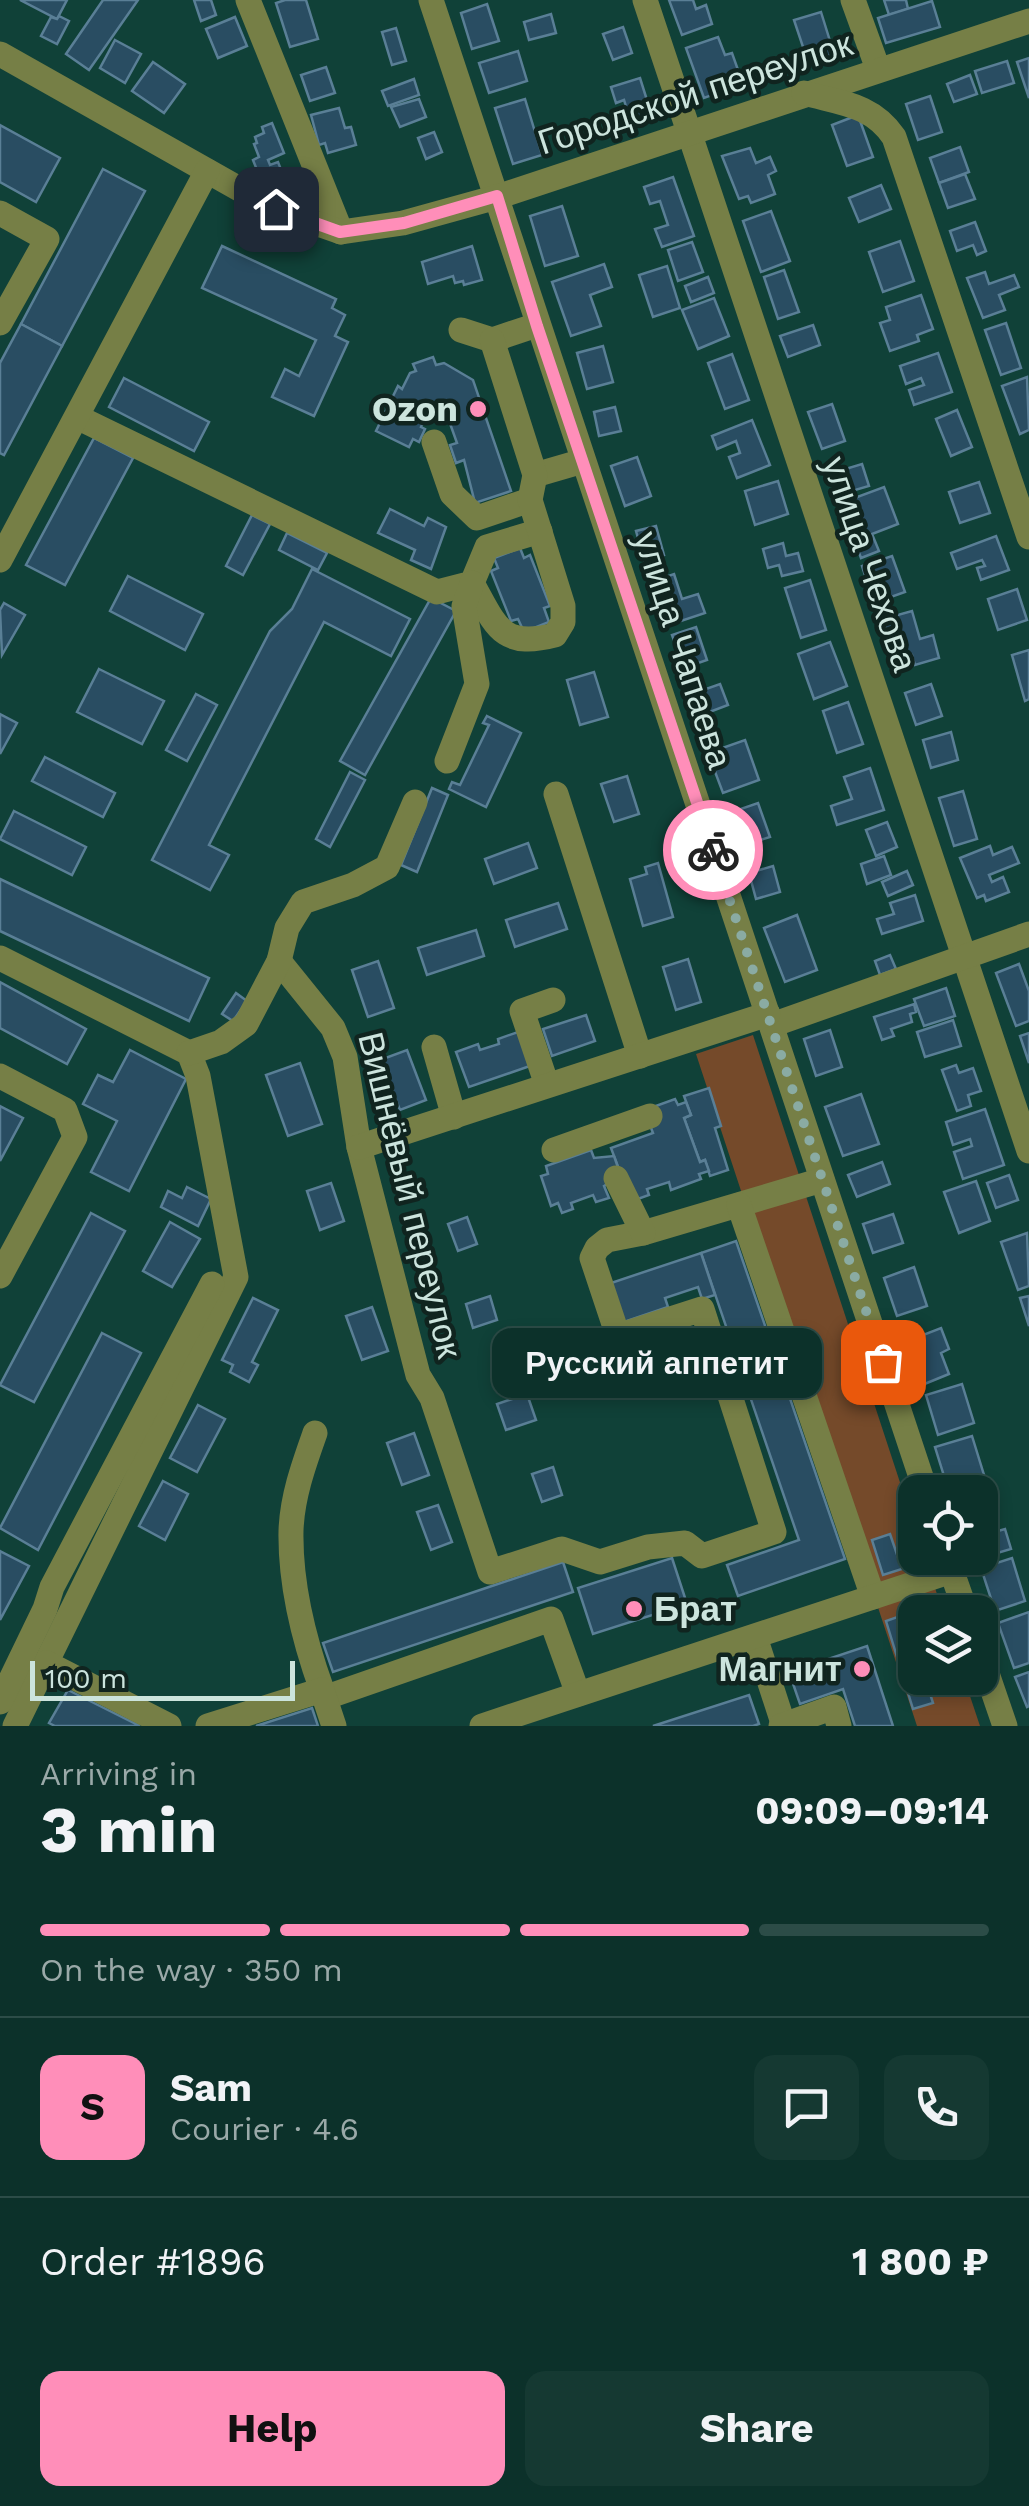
<!DOCTYPE html>
<meta charset="utf-8">
<style>
body{margin:0;font-family:"Work Sans",sans-serif;background:#153932;color:#f1f3f6;height:100vh;display:flex;flex-direction:column;font-size:38px;white-space:nowrap}
*{box-sizing:border-box;margin:0}
p{font-size:32px;color:#9aa9a8}
.icon{flex:none;width:55px;height:55px;fill:none;stroke:currentColor;stroke-width:2;stroke-linecap:round;stroke-linejoin:round}
.map{position:relative;height:1726px;overflow:hidden}
.details{display:flex;flex-direction:column;background:#0c312a;flex:1}
.details>*{flex:none}
.fabs{position:absolute;left:898px;top:1475px;display:grid;gap:20px}
.fabs a{display:grid;place-items:center;width:100px;height:100px;border-radius:20px;background:#0c312a;box-shadow:0 5px 15px #0003,0 0 0 2px #2c4c47;font-size:50px}
.scale{position:absolute;left:30px;bottom:25px;width:265px;box-sizing:border-box;padding-left:10px;border:5px solid #cce4dd;border-top:0;font-size:28px;line-height:35px;white-space:nowrap;color:#cce4dd;-webkit-text-stroke:8px #10241f;paint-order:stroke}
.pin{position:absolute;display:grid;place-items:center;width:85px;height:85px;color:#fff;margin:-42px;border-radius:20px;box-shadow:0 5px 15px #0006}
.courier{position:absolute;display:grid;place-items:center;width:100px;height:100px;margin:-50px;border:8px solid #ff8eb9;border-radius:50%;background:#fff;color:#222;box-shadow:0 2px 12px #0007}
.bubble{position:absolute;height:70px;border-radius:20px;background:#0c312a;box-shadow:0 5px 15px #0003,0 0 0 2px #2c4c47;font-size:32px;font-weight:700;line-height:70px;text-align:center}
.headline em{font-style:normal;font-weight:700}
.headline div{display:flex;flex-direction:column-reverse}
.headline{display:flex;align-items:center;justify-content:space-between;height:170px;padding:0 40px}
h1{font-size:65px;font-weight:700;line-height:75px}
.bar{display:grid;grid-template-columns:repeat(4,1fr);gap:15px 10px;align-content:center;height:120px;padding:0 40px}
.bar i{height:12px;border-radius:8px;background:#2c4c47}
.bar .on{background:#ff8eb9}
.bar p{grid-column:span 4}
.line{display:flex;align-items:center;gap:25px;padding:0 40px;border-top:2px solid #2c4c47}
.line div{flex:1}
.round{display:grid;place-items:center;flex:none;width:105px;height:105px;border-radius:20px;background:#153932}
.action{display:flex;gap:20px;margin-top:auto;padding:20px 40px}
.action a{flex:1;height:115px;border-radius:20px;background:#ff8eb9;color:#111;font-size:40px;font-weight:700;line-height:115px;text-align:center}
.action a+a{background:#153932;color:#f1f3f6}
.map>svg:first-child{display:block}
</style>
<div class="map">
<svg width="1029" height="1726" viewBox="0 0 1029 1726">
<rect width="100%" height="100%" fill="#104138"/>
<polygon fill="#754a2a" points="753,1035 915,1528 915,1558 925,1558 943,1612 915,1612 915,1678 964,1678 980,1726 917,1726 696,1054"/>
<g fill="#294d62" stroke="#5a7f96" stroke-width="2.5">
<polygon points="20,0 67,0 57,19"/>
<polygon points="103,0 138,0 89,70 66,54"/>
<polygon points="194,0 211,0 216,15 201,21"/>
<polygon points="285,0 306,0 318,39 290,47 276,3"/>
<polygon points="669,0 693,0 696,9 706,5 712,24 682,35"/>
<polygon points="884,0 906,0 908,9 889,15"/>
<polygon points="932,1 940,27 886,43 878,18"/>
<polygon points="487,4 499,41 472,49 461,13"/>
<polygon points="821,12 834,54 808,62 794,20"/>
<polygon points="551,14 556,33 529,40 524,22"/>
<polygon points="59,16 69,21 57,44 41,36 51,17 57,19"/>
<polygon points="235,17 247,46 218,58 206,29"/>
<polygon points="623,27 632,53 613,60 603,34"/>
<polygon points="396,28 406,61 392,65 382,32"/>
<polygon points="718,37 725,55 732,53 743,84 704,98 686,48"/>
<polygon points="115,40 141,54 125,83 100,68"/>
<polygon points="518,51 527,81 489,93 479,63"/>
<polygon points="1029,58 1029,98 1017,62"/>
<polygon points="1007,61 1014,83 982,93 975,71"/>
<polygon points="153,62 185,84 164,113 132,91"/>
<polygon points="326,67 335,93 310,101 301,75"/>
<polygon points="970,75 977,94 954,102 947,84"/>
<polygon points="640,78 652,116 631,123 624,100 616,103 611,87"/>
<polygon points="414,79 419,95 388,106 382,91"/>
<polygon points="930,96 942,132 918,140 906,104"/>
<polygon points="419,99 426,117 400,127 391,107"/>
<polygon points="525,99 542,155 513,164 495,108"/>
<polygon points="339,108 345,128 351,127 356,145 328,153 325,143 319,145 311,115"/>
<polygon points="858,115 873,157 847,166 832,125"/>
<polygon points="272,123 284,153 268,160 270,165 278,162 286,182 274,187 261,180 253,160 259,157 254,144 257,143 255,137 264,133 262,127"/>
<polygon points="0,125 60,158 36,202 0,182"/>
<polygon points="434,132 442,152 426,159 418,138"/>
<polygon points="960,147 969,172 939,183 930,158"/>
<polygon points="750,148 756,163 770,157 776,171 768,175 775,194 751,203 748,196 739,199 722,156"/>
<polygon points="103,169 145,191 62,346 21,324"/>
<polygon points="965,174 975,199 948,208 939,183"/>
<polygon points="673,177 694,236 662,247 655,229 668,225 660,201 650,204 644,187"/>
<polygon points="881,185 891,209 859,222 849,198"/>
<polygon points="562,206 578,256 545,266 530,216"/>
<polygon points="771,211 790,261 761,272 743,221"/>
<polygon points="975,222 986,251 977,255 973,245 957,251 950,231"/>
<polygon points="900,241 914,281 883,292 869,252"/>
<polygon points="692,242 703,272 678,281 668,250"/>
<polygon points="222,246 336,299 332,308 345,315 335,336 348,342 314,416 272,397 285,369 299,376 316,340 202,288"/>
<polygon points="472,246 482,280 464,285 463,281 455,283 453,276 428,284 422,262"/>
<polygon points="604,264 612,287 590,295 601,326 571,336 552,282"/>
<polygon points="667,266 680,308 653,317 639,275"/>
<polygon points="784,270 799,312 778,319 764,277"/>
<polygon points="985,272 989,284 1014,275 1019,287 999,295 1005,310 983,318 967,278"/>
<polygon points="708,277 714,293 691,302 685,286"/>
<polygon points="921,295 933,329 917,335 919,341 890,351 880,323 890,320 886,307"/>
<polygon points="714,298 729,336 698,349 682,310"/>
<polygon points="1006,323 1021,368 1001,375 985,330"/>
<polygon points="21,324 62,346 4,455 0,453 0,363"/>
<polygon points="813,325 820,345 788,357 780,336"/>
<polygon points="603,346 613,382 587,389 577,353"/>
<polygon points="938,353 952,392 914,405 909,390 924,385 921,378 906,384 900,366"/>
<polygon points="732,354 749,400 725,409 708,363"/>
<polygon points="433,357 436,365 444,363 473,380 511,491 475,503 464,460 456,463 450,445 457,443 442,401 423,407 426,417 421,427 425,429 419,442 413,439 409,447 376,431 398,386 402,389 410,373 416,371 413,364"/>
<polygon points="1027,377 1029,430 1020,434 1002,386"/>
<polygon points="124,378 209,422 194,451 109,407"/>
<polygon points="832,404 845,441 822,449 808,412"/>
<polygon points="615,407 621,431 599,436 594,412"/>
<polygon points="957,410 972,447 951,456 936,419"/>
<polygon points="752,420 770,465 737,478 729,457 740,453 736,441 717,449 712,436"/>
<polygon points="94,438 133,458 65,585 26,565"/>
<polygon points="637,457 651,496 625,506 611,466"/>
<polygon points="862,464 869,486 838,495 832,473"/>
<polygon points="778,481 788,514 755,525 745,491"/>
<polygon points="979,482 990,513 960,523 949,492"/>
<polygon points="884,487 898,524 872,534 879,551 861,558 841,503"/>
<polygon points="390,509 424,526 428,518 446,527 431,569 411,560 415,550 378,533"/>
<polygon points="252,515 270,524 243,575 226,566"/>
<polygon points="656,526 664,555 644,560 636,531"/>
<polygon points="287,533 327,553 318,570 279,550"/>
<polygon points="996,536 1009,570 981,580 977,568 985,566 982,560 957,569 951,553"/>
<polygon points="783,543 786,556 798,553 803,571 782,576 779,565 768,568 763,549"/>
<polygon points="520,548 524,558 530,555 550,606 544,608 549,622 524,632 518,619 511,621 491,571 498,568 494,558"/>
<polygon points="892,556 905,592 874,603 862,566"/>
<polygon points="312,569 410,619 391,656 324,622 209,845 229,855 210,890 152,860 270,631 292,609"/>
<polygon points="674,574 682,599 698,594 705,613 666,626 651,582"/>
<polygon points="128,576 203,614 185,650 110,611"/>
<polygon points="810,580 826,630 801,638 785,588"/>
<polygon points="1017,589 1027,620 998,630 988,599"/>
<polygon points="431,598 456,611 365,775 340,761"/>
<polygon points="4,603 25,615 2,655 0,610"/>
<polygon points="912,611 920,639 933,635 939,658 915,665 912,655 895,660 883,619"/>
<polygon points="696,627 707,660 684,668 672,635"/>
<polygon points="830,642 847,686 814,699 798,654"/>
<polygon points="1029,650 1029,699 1025,701 1012,655"/>
<polygon points="99,669 164,701 142,744 77,712"/>
<polygon points="594,672 608,717 580,725 567,680"/>
<polygon points="720,684 728,705 694,718 686,696"/>
<polygon points="931,684 942,716 916,725 905,693"/>
<polygon points="196,694 217,705 187,761 166,750"/>
<polygon points="848,702 863,744 837,753 823,711"/>
<polygon points="0,714 17,723 0,754"/>
<polygon points="487,716 521,733 486,807 449,789 452,782 460,785 489,725 483,723"/>
<polygon points="951,732 958,760 931,768 923,740"/>
<polygon points="745,740 759,780 723,793 708,753"/>
<polygon points="45,757 115,793 103,817 32,781"/>
<polygon points="870,768 884,810 837,825 831,806 852,799 844,777"/>
<polygon points="350,772 365,780 330,847 316,839"/>
<polygon points="627,776 639,814 614,822 601,784"/>
<polygon points="432,788 448,795 417,872 401,865"/>
<polygon points="963,791 977,839 954,846 939,798"/>
<polygon points="758,803 770,837 741,846 729,813"/>
<polygon points="14,811 86,847 72,875 0,839"/>
<polygon points="887,822 897,847 876,856 866,830"/>
<polygon points="528,843 537,868 494,884 485,859"/>
<polygon points="990,846 993,855 1012,847 1019,863 989,875 992,882 1003,877 1009,892 986,901 984,895 977,898 960,858"/>
<polygon points="884,856 891,875 867,884 861,864"/>
<polygon points="658,863 673,917 643,926 630,879 647,874 645,867"/>
<polygon points="773,866 780,892 756,899 749,873"/>
<polygon points="907,871 913,885 888,896 882,882"/>
<polygon points="0,879 209,978 189,1021 0,931"/>
<polygon points="915,895 923,921 882,934 877,919 894,914 890,903"/>
<polygon points="558,903 567,929 515,947 506,920"/>
<polygon points="797,915 817,970 785,982 764,928"/>
<polygon points="476,930 484,956 427,975 418,948"/>
<polygon points="890,955 896,969 880,975 875,961"/>
<polygon points="688,959 701,1002 676,1010 663,967"/>
<polygon points="378,961 394,1008 368,1017 352,970"/>
<polygon points="1019,964 1029,991 1029,1021 1016,1026 996,973"/>
<polygon points="0,982 86,1029 67,1064 0,1028"/>
<polygon points="946,988 955,1016 924,1026 914,999"/>
<polygon points="236,993 247,1001 233,1021 222,1014"/>
<polygon points="914,1004 916,1012 910,1014 912,1022 891,1029 894,1036 882,1040 874,1017"/>
<polygon points="586,1015 595,1041 552,1056 543,1029"/>
<polygon points="953,1020 961,1046 925,1057 917,1032"/>
<polygon points="830,1030 842,1067 816,1076 804,1039"/>
<polygon points="518,1032 530,1066 469,1087 456,1052 478,1044 480,1050 499,1044 498,1039"/>
<polygon points="1029,1033 1029,1063 1020,1036"/>
<polygon points="130,1050 186,1079 129,1191 91,1172 117,1121 83,1104 98,1075 113,1082"/>
<polygon points="407,1050 426,1100 400,1110 380,1060"/>
<polygon points="300,1063 322,1124 288,1136 266,1075"/>
<polygon points="956,1065 959,1073 973,1068 981,1091 968,1095 971,1106 957,1111 942,1070"/>
<polygon points="709,1088 721,1126 715,1128 728,1170 710,1176 705,1160 700,1162 684,1118 691,1115 684,1096"/>
<polygon points="861,1094 879,1144 843,1156 825,1107"/>
<polygon points="675,1099 678,1105 686,1102 691,1115 684,1118 700,1162 705,1160 709,1171 699,1174 701,1179 671,1190 669,1182 647,1189 649,1195 635,1200 623,1180 611,1148 653,1133 648,1120 653,1107"/>
<polygon points="0,1106 23,1118 0,1161"/>
<polygon points="985,1109 1004,1165 963,1179 954,1152 972,1146 970,1139 953,1145 946,1122"/>
<polygon points="591,1150 594,1158 614,1156 621,1176 604,1186 609,1198 596,1202 593,1195 571,1203 573,1209 562,1213 558,1203 551,1206 541,1176 548,1174 546,1166"/>
<polygon points="882,1162 890,1184 857,1197 848,1175"/>
<polygon points="1009,1175 1018,1200 996,1208 987,1183"/>
<polygon points="976,1181 990,1221 959,1233 944,1192"/>
<polygon points="331,1183 344,1221 320,1230 307,1191"/>
<polygon points="187,1187 211,1199 198,1226 161,1207 168,1191 182,1198"/>
<polygon points="91,1213 125,1231 34,1402 0,1385"/>
<polygon points="893,1214 903,1243 873,1253 863,1224"/>
<polygon points="467,1217 477,1244 458,1251 448,1224"/>
<polygon points="170,1222 200,1239 172,1287 143,1271"/>
<polygon points="1027,1233 1029,1286 1018,1290 1001,1242"/>
<polygon points="736,1241 845,1559 738,1596 727,1565 799,1540 701,1253"/>
<polygon points="701,1253 715,1295 702,1299 698,1287 665,1298 668,1307 621,1323 608,1284"/>
<polygon points="914,1267 927,1306 897,1316 884,1278"/>
<polygon points="490,1296 497,1320 473,1328 466,1304"/>
<polygon points="1029,1296 1029,1326 1020,1298"/>
<polygon points="253,1298 278,1310 252,1362 258,1365 249,1382 230,1372 233,1365 222,1360"/>
<polygon points="372,1307 388,1351 362,1360 346,1316"/>
<polygon points="941,1328 949,1349 941,1353 949,1374 922,1385 905,1342"/>
<polygon points="102,1333 141,1353 38,1550 0,1528"/>
<polygon points="646,1342 654,1368 637,1374 629,1348"/>
<polygon points="962,1384 974,1423 938,1435 926,1395"/>
<polygon points="527,1394 536,1420 506,1430 497,1404"/>
<polygon points="198,1405 225,1419 197,1472 170,1458"/>
<polygon points="414,1433 429,1475 402,1485 387,1443"/>
<polygon points="972,1436 988,1488 974,1492 949,1492 935,1447"/>
<polygon points="553,1467 562,1495 542,1502 532,1474"/>
<polygon points="163,1481 188,1494 165,1540 139,1526"/>
<polygon points="438,1505 452,1542 431,1550 417,1512"/>
<polygon points="1005,1529 1011,1549 977,1559 980,1558 980,1536"/>
<polygon points="890,1534 902,1569 883,1575 872,1540"/>
<polygon points="0,1551 29,1566 0,1620"/>
<polygon points="672,1558 687,1604 593,1634 578,1588"/>
<polygon points="1012,1558 1025,1601 995,1611 981,1568"/>
<polygon points="563,1562 573,1592 333,1672 323,1643"/>
<polygon points="1029,1612 1029,1663 1014,1668 998,1623"/>
<polygon points="906,1614 915,1644 915,1678 925,1678 933,1703 913,1709 886,1621"/>
<polygon points="867,1646 893,1726 855,1726 843,1689 800,1704 789,1672"/>
<polygon points="1029,1672 1029,1706 1027,1707 1015,1677"/>
<polygon points="68,1690 140,1726 55,1726 49,1723"/>
<polygon points="749,1695 759,1724 753,1726 653,1726"/>
<polygon points="312,1708 318,1726 256,1726"/>
</g>
<g fill="none" stroke-linecap="round" stroke-linejoin="round">
<g stroke="#767f46" stroke-width="25">
<polyline points="248,0 341,232"/>
<polyline points="431,0 926,1492"/>
<polyline points="645,0 1029,1151"/>
<polyline points="853,0 878,69"/>
<polyline points="0,54 275,209 341,232 403,223 497,197 1029,21"/>
<path d="M804,93C840,103 872,104 894,137L1029,537"/>
<polyline points="0,213 47,239 0,323"/>
<polyline points="461,330 492,340 537,325"/>
<polyline points="77,417 437,592 472,583 487,547 540,531"/>
<polyline points="434,442 452,494 477,518 530,500"/>
<polyline points="535,475 583,461"/>
<polyline points="0,560 207,171"/>
<path d="M472,583C496,626 501,649 555,635L563,622V606L530,500L535,475L492,340"/>
<polyline points="447,761 477,684 464,606 472,583"/>
<polyline points="556,794 640,1056"/>
<polyline points="0,958 189,1053 198,1076 236,1277 15,1726"/>
<polyline points="279,961 333,1028 345,1057 359,1147 418,1375 432,1398 490,1572 562,1549 600,1562 648,1547 685,1543 702,1556 774,1532 702,1309 618,1336 592,1258 597,1248 607,1240 643,1233 822,1180"/>
<polyline points="772,1025 1029,934"/>
<polyline points="434,1047 454,1117"/>
<polyline points="189,1053 221,1042 246,1024 279,961 287,928 303,902 353,885 387,867 415,802"/>
<polyline points="0,1076 65,1110 75,1137 0,1276"/>
<polyline points="547,1085 522,1011 553,1000"/>
<polyline points="359,1147 768,1014"/>
<polyline points="554,1150 650,1116"/>
<polyline points="616,1178 643,1233"/>
<polyline points="739,1205 873,1597"/>
<path d="M315,1433C304,1464 292,1497 291,1531C290,1585 304,1640 322,1690"/>
<polyline points="947,1558 966,1612"/>
<polyline points="755,1637 784,1726"/>
<polyline points="980,1653 1005,1726"/>
<polyline points="46,1663 169,1726"/>
<polyline points="324,1698 551,1619 578,1694"/>
<polyline points="0,1702 45,1609 52,1587 212,1284"/>
<polyline points="208,1726 322,1690 334,1726"/>
<polyline points="482,1726 952,1571"/>
<polyline points="781,1726 834,1707 839,1726"/>
</g>
</g>
<g fill="none" stroke-linecap="round" stroke-linejoin="round">
<polyline stroke="#8aaba3" stroke-width="10" stroke-dasharray="0 18" points="713,850 883,1362"/>
<polyline stroke="#ff8eb9" stroke-width="12" points="276,209 340,232 404,223 497,196 537,326 713,850"/>
</g>
<g fill="#ff8eb9" stroke="#10241f" stroke-width="4">
<circle cx="478" cy="409" r="10"/>
<circle cx="634" cy="1609" r="10"/>
<circle cx="862" cy="1669" r="10"/>
</g>
<g text-anchor="middle" stroke-width="9" stroke-linejoin="round" paint-order="stroke">
<g font-size="35" fill="#cce4dd" stroke="#10241f">
<text transform="translate(695 93) rotate(-18)" y="12">Городской переулок</text>
<text transform="translate(870 564) rotate(71)" y="12">улица Чехова</text>
<text transform="translate(683 650) rotate(72)" y="12">улица Чапаева</text>
<text transform="translate(410 1195) rotate(76)" y="12">Вишнёвый переулок</text>
</g>
<g font-size="35" font-weight="bold" fill="#cce4dd" stroke="#10241f" text-anchor="end">
<text x="458" y="421">Ozon</text>
<text x="654" y="1621" text-anchor="start">Брат</text>
<text x="842" y="1681">Магнит</text>
</g>
</g>
</svg>
<div class="fabs">
<a><svg class="icon" aria-label="locate" viewBox="0 0 24 24"><circle cx="12" cy="12" r="6"/><path d="M12 2v4M12 18v4M2 12h4M18 12h4"/></svg></a>
<a><svg class="icon" aria-label="layers" viewBox="0 0 24 24"><path d="M12 4l9 5-9 5-9-5zM3 14l9 5 9-5"/></svg></a>
</div>
<div class="scale">100 m</div>
<div class="pin" style="left:883px;top:1362px;background:#ea580c"><svg class="icon" aria-label="bag" viewBox="0 0 24 24"><path d="M5 8h14l-1 12H6zM9 8a3 3 0 0 1 6 0"/></svg></div>
<div class="pin" style="left:276px;top:209px;background:#1f2937"><svg class="icon" aria-label="home" viewBox="0 0 24 24"><path d="M3 11l9-7 9 7M6 9v11h12V9"/></svg></div>
<div class="courier" style="left:713px;top:850px"><svg class="icon" aria-label="bike" viewBox="0 0 24 24"><circle cx="6" cy="16" r="4"/><circle cx="18" cy="16" r="4"/><path d="M6 16l4-8h5l3 8M10 8l3 8H6M13 5h3"/></svg></div>
<div class="bubble" style="left:492px;top:1328px;width:330px">Русский аппетит</div>
</div>
<section class="details">
<div class="headline"><div><h1>3 min</h1><p>Arriving in</p></div><em>09:09–09:14</em></div>
<div class="bar"><i class="on"></i><i class="on"></i><i class="on"></i><i></i><p>On the way · 350 m</p></div>
<div class="line" style="height:180px"><b class="round" style="background:#ff8eb9;color:#111">S</b><div><b>Sam</b><p>Courier · 4.6</p></div><a class="round"><svg class="icon" aria-label="chat" viewBox="0 0 24 24"><path d="M4 5h16v11H9l-5 4z"/></svg></a><a class="round"><svg class="icon" aria-label="phone" viewBox="0 0 24 24"><path d="M5 4h4l2 5-3 2q2 4 5 5l2-3 5 2v4C11 20 4 13 5 4z"/></svg></a></div>
<div class="line" style="height:130px"><div>Order #1896</div><b>1 800 ₽</b></div>
<div class="action"><a>Help</a><a>Share</a></div>
</section>
